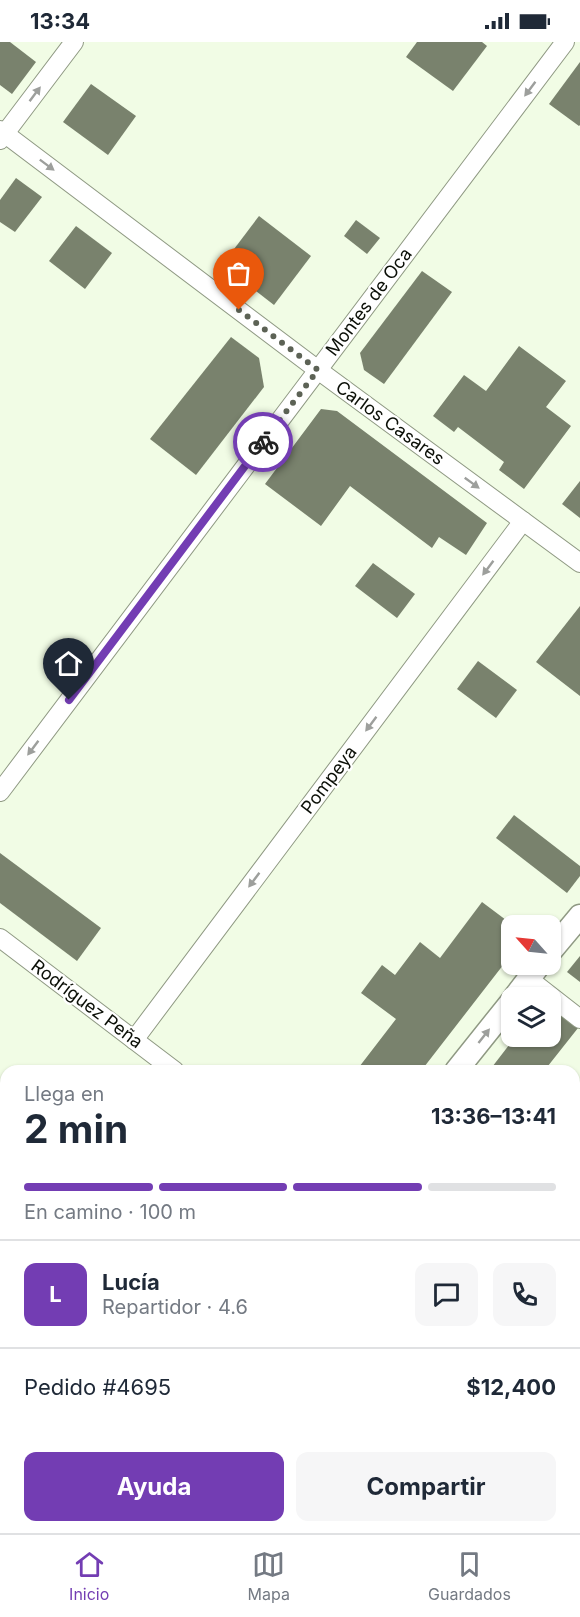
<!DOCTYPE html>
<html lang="es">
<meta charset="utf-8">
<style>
body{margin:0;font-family:Inter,sans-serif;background:#f6f6f7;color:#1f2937;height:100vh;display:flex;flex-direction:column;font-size:22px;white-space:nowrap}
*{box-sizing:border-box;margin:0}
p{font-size:20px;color:#747a83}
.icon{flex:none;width:33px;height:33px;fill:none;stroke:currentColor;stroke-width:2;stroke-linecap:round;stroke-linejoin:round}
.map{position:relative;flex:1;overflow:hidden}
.sheet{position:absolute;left:0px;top:1023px;width:580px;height:468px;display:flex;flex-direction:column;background:#fff;border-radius:18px 18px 0 0;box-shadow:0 2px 4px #0004}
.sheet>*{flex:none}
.needle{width:39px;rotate:297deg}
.tools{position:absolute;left:501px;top:873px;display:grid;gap:12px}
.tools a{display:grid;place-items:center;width:60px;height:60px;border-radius:12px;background:#fff;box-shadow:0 2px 4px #0004;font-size:30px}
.pin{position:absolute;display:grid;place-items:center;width:51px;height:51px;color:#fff;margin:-62px -26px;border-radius:50% 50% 50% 0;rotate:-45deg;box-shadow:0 0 6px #0007}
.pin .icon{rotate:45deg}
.courier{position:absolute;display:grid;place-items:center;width:60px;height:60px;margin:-30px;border:4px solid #733db3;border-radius:50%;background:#fff;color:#222;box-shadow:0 2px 8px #0007}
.overview em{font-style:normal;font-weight:700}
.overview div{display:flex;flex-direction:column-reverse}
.overview{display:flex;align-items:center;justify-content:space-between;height:102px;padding:0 24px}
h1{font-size:39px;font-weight:700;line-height:45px}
.bar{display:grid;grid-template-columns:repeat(4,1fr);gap:9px 6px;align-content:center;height:72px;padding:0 24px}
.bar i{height:8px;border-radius:4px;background:#e0e1e3}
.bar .current{background:#733db3}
.bar p{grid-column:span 4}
.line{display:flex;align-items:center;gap:15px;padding:0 24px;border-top:2px solid #e0e1e3}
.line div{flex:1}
.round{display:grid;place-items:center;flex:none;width:63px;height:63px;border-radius:12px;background:#f6f6f7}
.cta{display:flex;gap:12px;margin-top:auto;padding:12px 24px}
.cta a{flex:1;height:69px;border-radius:12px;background:#733db3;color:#fff;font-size:24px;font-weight:700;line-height:69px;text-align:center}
.cta a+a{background:#f6f6f7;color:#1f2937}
.status{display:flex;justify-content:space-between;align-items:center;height:42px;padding:0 30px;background:#fff;direction:ltr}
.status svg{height:16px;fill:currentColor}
.menu{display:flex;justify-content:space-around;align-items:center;height:84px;border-top:2px solid #e0e1e3;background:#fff;font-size:16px;color:#747a83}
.menu a{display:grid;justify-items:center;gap:3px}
.menu .current{color:#733db3}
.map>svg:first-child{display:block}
</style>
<div class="status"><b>13:34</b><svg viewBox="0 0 49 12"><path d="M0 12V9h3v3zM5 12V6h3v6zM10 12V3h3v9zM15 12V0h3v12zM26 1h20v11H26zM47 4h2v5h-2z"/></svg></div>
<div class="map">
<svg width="580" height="1491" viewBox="0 0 580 1491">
<rect width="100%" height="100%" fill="#f1fce5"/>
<g fill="#79826d">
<polygon points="0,0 10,0 36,20 12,52 0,43"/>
<polygon points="417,0 482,0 487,4 453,49 406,15"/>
<polygon points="580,20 580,83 579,84 549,62"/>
<polygon points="91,42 136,74 108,113 63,80"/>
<polygon points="16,136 42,155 15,190 0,180 0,158"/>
<polygon points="259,174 311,214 274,263 222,223"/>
<polygon points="356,178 380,196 367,212 344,194"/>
<polygon points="76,184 112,211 85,247 49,219"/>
<polygon points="422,229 452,250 384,342 364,328 360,311"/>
<polygon points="231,295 259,316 264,345 196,433 150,397"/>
<polygon points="519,304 566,339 546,365 571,384 524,447 499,428 504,420 458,385 454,390 433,374 464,333 486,349"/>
<polygon points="321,367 337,369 487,481 466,513 439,495 432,506 350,444 321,484 265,442"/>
<polygon points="580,439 580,476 562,462"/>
<polygon points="373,521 415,552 397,576 355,544"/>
<polygon points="580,564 580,654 536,620"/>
<polygon points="478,619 517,648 496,676 457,647"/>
<polygon points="514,773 580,824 580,834 567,851 496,796"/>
<polygon points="0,811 101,886 77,919 0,861"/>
<polygon points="482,860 514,884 512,884 512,911 507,918 421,1029 356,1029 396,977 361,951 382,923 395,933 420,900 440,916"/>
<polygon points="580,914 580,940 567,930"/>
<polygon points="550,966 553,966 578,986 544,1029 489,1029 516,994 550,994"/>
<polygon points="14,1485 57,1485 55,1491 18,1491"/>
</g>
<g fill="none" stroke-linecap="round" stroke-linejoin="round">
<defs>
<g id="minor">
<polyline points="0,88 318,328 580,521"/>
<polyline points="0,98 74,0"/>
<polyline points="0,750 565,0"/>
<polyline points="0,896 175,1029"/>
<polyline points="529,937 580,977"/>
<polyline points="134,998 523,479"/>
<polyline points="574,1340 580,1345"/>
<polyline points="0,1383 6,1387"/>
<polyline points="134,1485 142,1491"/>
</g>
<g id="tertiary">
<polyline points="550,910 580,874"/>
<polyline points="514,956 540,922"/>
<polyline points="456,1029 512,959"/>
<polyline points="91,1491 95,1485"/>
</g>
</defs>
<use href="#minor" stroke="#8f9983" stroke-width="20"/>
<use href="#tertiary" stroke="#8f9983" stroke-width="25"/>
<use href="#minor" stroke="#fff" stroke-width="18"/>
<use href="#tertiary" stroke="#fff" stroke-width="22"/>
</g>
<defs><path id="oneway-solid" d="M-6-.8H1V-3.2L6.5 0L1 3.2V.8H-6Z" transform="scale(1.5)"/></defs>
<g fill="#9d9f9c">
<use href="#oneway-solid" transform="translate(530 47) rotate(127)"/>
<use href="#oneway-solid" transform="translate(35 52) rotate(-53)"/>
<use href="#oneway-solid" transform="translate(47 123) rotate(37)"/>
<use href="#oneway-solid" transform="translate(472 441) rotate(36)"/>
<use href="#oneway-solid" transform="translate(488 526) rotate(127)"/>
<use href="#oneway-solid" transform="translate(371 682) rotate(127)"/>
<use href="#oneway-solid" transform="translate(33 706) rotate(127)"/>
<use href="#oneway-solid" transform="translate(254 838) rotate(127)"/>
<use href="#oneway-solid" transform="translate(484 994) rotate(-52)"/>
</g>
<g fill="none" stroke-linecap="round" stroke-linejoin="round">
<polyline stroke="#5c6255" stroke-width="6" stroke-dasharray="0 10.8" points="239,268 318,328 263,400"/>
<polyline stroke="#733db3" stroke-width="8" points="69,658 263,400"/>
</g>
<g text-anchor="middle" stroke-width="4.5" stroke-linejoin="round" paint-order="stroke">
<g font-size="18" fill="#0b0f07" stroke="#fff">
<text transform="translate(369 260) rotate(-53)" y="6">Montes de Oca</text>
<text transform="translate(390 381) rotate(36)" y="6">Carlos Casares</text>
<text transform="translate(329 738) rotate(-53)" y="6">Pompeya</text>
<text transform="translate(87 962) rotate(37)" y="6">Rodríguez Peña</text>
</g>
</g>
</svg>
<div class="tools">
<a><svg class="needle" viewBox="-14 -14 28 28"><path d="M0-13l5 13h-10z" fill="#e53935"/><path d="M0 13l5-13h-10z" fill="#747a83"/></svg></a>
<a><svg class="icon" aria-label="layers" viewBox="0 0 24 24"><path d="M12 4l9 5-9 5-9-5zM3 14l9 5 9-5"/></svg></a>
</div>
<div class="pin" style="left:239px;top:268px;background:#ea580c"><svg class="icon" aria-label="bag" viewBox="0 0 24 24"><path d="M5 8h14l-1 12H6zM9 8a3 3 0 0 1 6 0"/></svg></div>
<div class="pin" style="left:69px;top:658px;background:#1f2937"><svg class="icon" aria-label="home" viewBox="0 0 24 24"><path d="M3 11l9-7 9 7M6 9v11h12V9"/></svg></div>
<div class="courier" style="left:263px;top:400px"><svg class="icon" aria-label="bike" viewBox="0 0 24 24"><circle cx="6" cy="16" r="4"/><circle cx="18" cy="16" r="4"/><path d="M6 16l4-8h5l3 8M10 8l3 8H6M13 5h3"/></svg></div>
<section class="sheet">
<div class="overview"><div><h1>2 min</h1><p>Llega en</p></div><em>13:36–13:41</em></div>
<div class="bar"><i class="current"></i><i class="current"></i><i class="current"></i><i></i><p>En camino · 100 m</p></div>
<div class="line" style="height:108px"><b class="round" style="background:#733db3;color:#fff">L</b><div><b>Lucía</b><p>Repartidor · 4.6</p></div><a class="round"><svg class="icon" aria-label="chat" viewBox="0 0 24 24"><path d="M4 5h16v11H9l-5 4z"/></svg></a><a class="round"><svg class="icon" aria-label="phone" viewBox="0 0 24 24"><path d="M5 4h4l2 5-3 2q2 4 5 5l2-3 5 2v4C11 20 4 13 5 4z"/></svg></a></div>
<div class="line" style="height:78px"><div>Pedido #4695</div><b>$12,400</b></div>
<div class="cta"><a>Ayuda</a><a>Compartir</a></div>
</section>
</div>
<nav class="menu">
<a class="current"><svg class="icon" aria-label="home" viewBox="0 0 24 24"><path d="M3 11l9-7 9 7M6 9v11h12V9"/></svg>Inicio</a>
<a><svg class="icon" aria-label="map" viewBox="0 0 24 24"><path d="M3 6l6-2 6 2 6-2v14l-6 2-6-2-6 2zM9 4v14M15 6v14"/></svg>Mapa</a>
<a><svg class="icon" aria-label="saved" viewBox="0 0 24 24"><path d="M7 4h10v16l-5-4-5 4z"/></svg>Guardados</a>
</nav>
